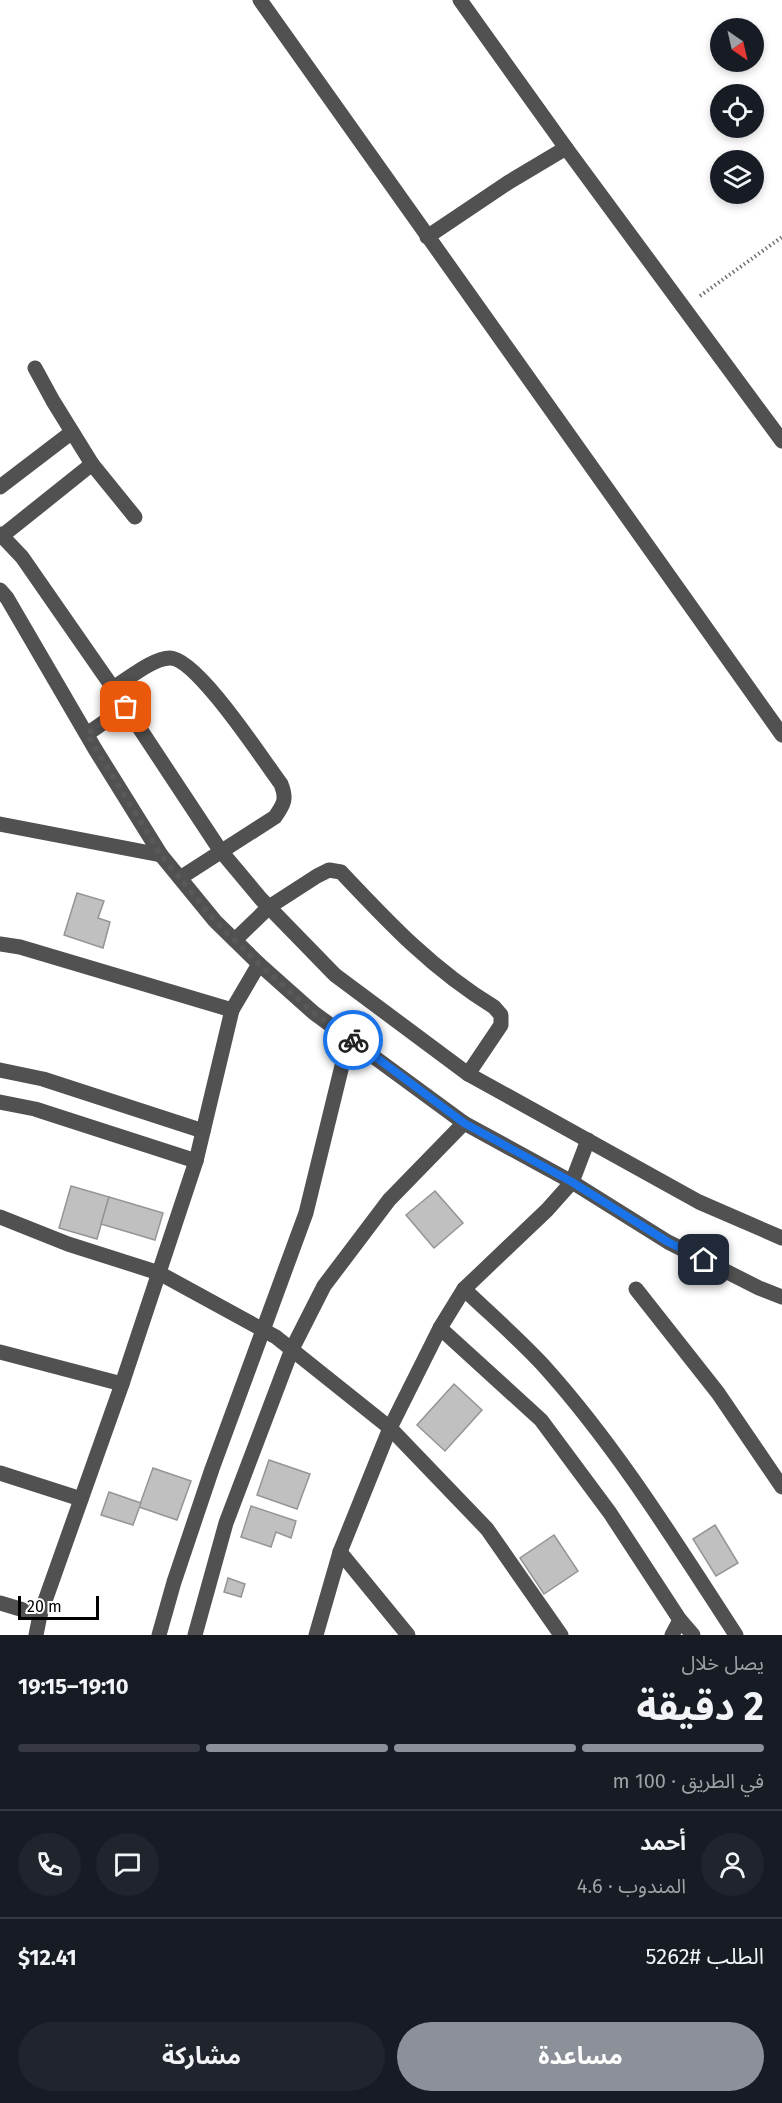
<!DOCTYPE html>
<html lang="ar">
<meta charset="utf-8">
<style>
body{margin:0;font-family:"Fira Sans","Noto Sans Arabic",sans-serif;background:#20242c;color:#f1f3f6;direction:rtl;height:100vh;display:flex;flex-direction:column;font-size:22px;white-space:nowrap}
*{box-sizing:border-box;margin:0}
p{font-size:20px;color:#9ea1a6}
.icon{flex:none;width:33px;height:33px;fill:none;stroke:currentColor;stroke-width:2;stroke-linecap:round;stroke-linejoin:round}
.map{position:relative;height:1635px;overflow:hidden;direction:ltr}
.details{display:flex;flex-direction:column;background:#171b24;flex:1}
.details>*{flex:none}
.needle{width:39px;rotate:146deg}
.controls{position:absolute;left:710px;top:18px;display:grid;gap:12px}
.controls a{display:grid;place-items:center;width:54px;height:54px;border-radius:50%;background:#171b24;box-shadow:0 3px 9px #0003;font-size:30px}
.scale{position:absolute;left:18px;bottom:15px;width:81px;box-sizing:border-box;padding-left:6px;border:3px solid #000;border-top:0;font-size:16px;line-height:21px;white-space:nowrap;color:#000;-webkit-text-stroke:4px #fff;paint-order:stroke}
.pin{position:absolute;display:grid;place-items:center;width:51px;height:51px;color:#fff;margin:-26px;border-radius:12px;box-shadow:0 3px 9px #0006}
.courier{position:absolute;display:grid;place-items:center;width:60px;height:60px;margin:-30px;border:4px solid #1a73e8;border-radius:50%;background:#fff;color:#222;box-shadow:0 2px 8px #0007}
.overview em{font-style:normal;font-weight:700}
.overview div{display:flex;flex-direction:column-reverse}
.overview{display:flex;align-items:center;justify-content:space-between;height:102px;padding:0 18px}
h1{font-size:39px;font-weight:700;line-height:45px}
.bar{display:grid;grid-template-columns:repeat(4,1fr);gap:9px 6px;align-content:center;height:72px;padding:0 18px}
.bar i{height:8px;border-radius:4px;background:#363941}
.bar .current{background:#8c9099}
.bar p{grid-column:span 4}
.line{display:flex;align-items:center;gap:15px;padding:0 18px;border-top:2px solid #363941}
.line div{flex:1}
.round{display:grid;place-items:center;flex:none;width:63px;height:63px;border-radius:32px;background:#20242c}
.cta{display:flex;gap:12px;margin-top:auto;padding:12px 18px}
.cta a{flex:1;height:69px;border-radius:36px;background:#8c9099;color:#fff;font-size:24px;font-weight:700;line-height:69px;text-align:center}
.cta a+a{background:#20242c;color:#f1f3f6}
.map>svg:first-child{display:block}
</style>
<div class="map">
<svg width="782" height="1635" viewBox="0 0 782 1635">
<rect width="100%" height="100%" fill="#fff"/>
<g fill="#c0c0c0" stroke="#959595" stroke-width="1.5">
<polygon points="77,893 104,901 98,918 110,922 103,948 64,935"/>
<polygon points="71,1186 109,1197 97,1239 59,1228"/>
<polygon points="435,1191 463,1223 434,1248 406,1215"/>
<polygon points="109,1197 163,1213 155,1240 101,1224"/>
<polygon points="454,1384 482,1410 445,1451 417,1425"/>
<polygon points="269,1460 310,1474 297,1509 257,1495"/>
<polygon points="153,1468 191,1481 177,1520 139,1507"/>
<polygon points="109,1492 141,1503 133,1525 101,1515"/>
<polygon points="251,1506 296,1521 291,1538 276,1532 271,1547 241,1537"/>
<polygon points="715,1525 738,1563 716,1576 693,1539"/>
<polygon points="554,1535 578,1571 544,1594 520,1558"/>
<polygon points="228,1578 245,1584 241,1597 224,1592"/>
</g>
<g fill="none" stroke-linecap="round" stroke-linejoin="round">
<polyline stroke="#737373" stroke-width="4" stroke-dasharray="1.5 3" stroke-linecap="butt" points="700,296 782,237"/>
<g stroke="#515151" stroke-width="15">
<polyline points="260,0 782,735"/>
<polyline points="460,0 566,148 782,441"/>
<polyline points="427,237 509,182 566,148"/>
<polyline points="35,368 53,401 92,464 135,517"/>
<polyline points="0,487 72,432"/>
<polyline points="0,534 22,557 113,688 220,850 261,899 335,975 468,1074 699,1202 782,1238"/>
<polyline points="2,536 92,464"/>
<polyline points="0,590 7,598 95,749 161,855 215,921 259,964 314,1013 464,1123 572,1182 668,1242 759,1288 782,1297"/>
<path d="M113,688C128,679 153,658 170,658C197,658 263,760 281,784C287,799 284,804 275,817L180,878"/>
<polyline points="87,734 126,707"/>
<polyline points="0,824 161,855"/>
<path d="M235,940L269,907L317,876L329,870L341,872C389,923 433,970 494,1007L501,1015V1025L468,1074"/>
<polyline points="0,944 20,947 232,1010"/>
<polyline points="0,1070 43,1079 203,1131"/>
<polyline points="0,1102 35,1109 196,1161"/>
<polyline points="0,1217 68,1244 159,1273 276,1337 390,1428 487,1529 561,1635"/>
<path d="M464,1289C490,1314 518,1338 543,1365C617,1447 676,1543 736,1635"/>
<polyline points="636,1289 718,1393 782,1487"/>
<polyline points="440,1328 541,1420 610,1513 680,1620 693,1635"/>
<polyline points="0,1352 122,1384"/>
<polyline points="0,1473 81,1499"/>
<polyline points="340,1552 408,1635"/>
<polyline points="0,1603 40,1615"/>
<polyline points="36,1635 40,1615 122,1384 196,1161 232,1010 259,964"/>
<polyline points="159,1635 174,1582 212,1469 306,1213 349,1037"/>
<polyline points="195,1635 226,1523 292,1349 324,1286 389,1200 464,1123"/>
<polyline points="316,1635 340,1552 390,1428 440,1328 464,1289 547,1210 572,1182 588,1140"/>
<polyline points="672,1635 680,1620"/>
</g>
</g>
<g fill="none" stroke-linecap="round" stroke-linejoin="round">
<polyline stroke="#595959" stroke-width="6" stroke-dasharray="0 10.8" points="126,707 87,734 161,855 215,921 259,964 314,1013 353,1040"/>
<polyline stroke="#1a73e8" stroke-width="8" points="353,1040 464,1123 572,1182 668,1242 704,1260"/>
</g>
</svg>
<div class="controls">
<a><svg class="needle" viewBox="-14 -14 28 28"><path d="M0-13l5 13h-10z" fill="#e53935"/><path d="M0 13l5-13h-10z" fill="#9ea1a6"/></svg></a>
<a><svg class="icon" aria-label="locate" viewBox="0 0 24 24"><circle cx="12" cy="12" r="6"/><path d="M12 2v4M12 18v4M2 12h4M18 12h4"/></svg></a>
<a><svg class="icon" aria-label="layers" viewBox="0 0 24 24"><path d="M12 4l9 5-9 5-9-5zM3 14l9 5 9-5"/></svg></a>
</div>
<div class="scale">20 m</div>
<div class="pin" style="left:126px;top:707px;background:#ea580c"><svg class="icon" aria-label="bag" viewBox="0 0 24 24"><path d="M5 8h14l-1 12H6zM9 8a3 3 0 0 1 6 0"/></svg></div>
<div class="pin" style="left:704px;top:1260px;background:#1f2937"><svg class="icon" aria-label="home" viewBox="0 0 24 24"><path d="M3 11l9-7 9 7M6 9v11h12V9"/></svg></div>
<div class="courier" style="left:353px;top:1040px"><svg class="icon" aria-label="bike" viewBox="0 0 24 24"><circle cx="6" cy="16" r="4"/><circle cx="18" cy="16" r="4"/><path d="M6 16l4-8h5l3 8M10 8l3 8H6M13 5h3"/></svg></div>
</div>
<section class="details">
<div class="overview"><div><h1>2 دقيقة</h1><p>يصل خلال</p></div><em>19:10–19:15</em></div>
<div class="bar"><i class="current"></i><i class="current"></i><i class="current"></i><i></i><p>في الطريق · 100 m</p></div>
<div class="line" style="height:108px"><a class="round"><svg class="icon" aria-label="person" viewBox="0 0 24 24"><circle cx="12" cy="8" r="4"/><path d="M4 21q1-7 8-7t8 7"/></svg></a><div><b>أحمد</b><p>المندوب · 4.6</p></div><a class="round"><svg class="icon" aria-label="chat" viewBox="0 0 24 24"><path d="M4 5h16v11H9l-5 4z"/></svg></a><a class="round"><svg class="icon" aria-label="phone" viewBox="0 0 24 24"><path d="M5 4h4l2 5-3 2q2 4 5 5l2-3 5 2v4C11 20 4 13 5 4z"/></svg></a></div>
<div class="line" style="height:78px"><div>الطلب #5262</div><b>$12.41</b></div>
<div class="cta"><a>مساعدة</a><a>مشاركة</a></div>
</section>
